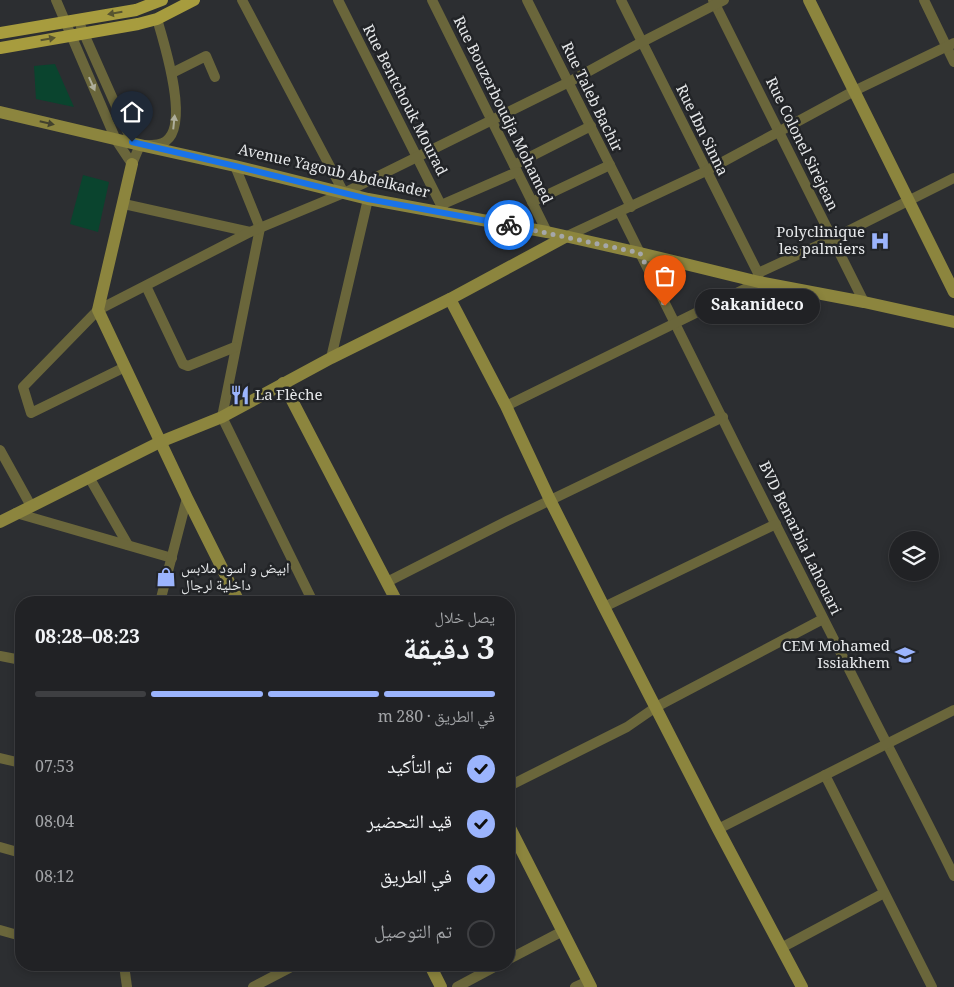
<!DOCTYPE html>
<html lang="ar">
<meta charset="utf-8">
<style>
body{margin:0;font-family:Georgia,"Noto Naskh Arabic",serif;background:#2d2f32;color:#f1f3f6;direction:rtl;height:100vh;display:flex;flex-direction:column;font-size:19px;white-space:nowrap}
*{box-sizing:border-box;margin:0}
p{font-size:16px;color:#a2a4a7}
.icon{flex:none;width:28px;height:28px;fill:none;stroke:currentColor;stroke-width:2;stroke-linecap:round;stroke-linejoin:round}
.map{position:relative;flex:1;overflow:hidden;direction:ltr}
.side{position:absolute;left:15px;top:596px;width:500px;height:375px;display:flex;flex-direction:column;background:#212225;border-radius:20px;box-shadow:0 2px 8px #0003,0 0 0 1px #3e3f42;direction:rtl}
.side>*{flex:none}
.controls{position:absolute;left:889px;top:531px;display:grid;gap:10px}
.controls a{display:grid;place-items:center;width:50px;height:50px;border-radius:50%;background:#212225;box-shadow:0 2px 8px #0003,0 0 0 1px #3e3f42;font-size:25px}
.pin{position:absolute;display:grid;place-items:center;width:42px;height:42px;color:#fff;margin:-51px -21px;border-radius:50% 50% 50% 0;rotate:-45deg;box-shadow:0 0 5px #0007}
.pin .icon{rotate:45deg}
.courier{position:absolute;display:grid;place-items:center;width:50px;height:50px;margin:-25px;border:4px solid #1a73e8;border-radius:50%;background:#fff;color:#222;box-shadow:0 1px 6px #0007}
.bubble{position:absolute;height:35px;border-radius:18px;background:#212225;box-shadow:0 2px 8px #0003,0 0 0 1px #3e3f42;font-size:16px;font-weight:700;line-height:35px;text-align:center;direction:rtl}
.overview em{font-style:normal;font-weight:700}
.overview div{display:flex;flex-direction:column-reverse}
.overview{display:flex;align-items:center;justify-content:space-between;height:85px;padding:0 20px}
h1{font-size:32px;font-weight:700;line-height:38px}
.bar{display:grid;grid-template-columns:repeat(4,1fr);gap:8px 5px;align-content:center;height:60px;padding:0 20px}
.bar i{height:6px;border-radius:4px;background:#3e3f42}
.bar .on{background:#9bb4fd}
.bar p{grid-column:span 4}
ol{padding:0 20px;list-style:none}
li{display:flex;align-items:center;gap:15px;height:55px}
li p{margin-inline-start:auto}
li .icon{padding:5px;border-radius:50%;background:#9bb4fd;color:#111;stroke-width:4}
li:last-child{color:#a2a4a7}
li i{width:28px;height:28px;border:2px solid #3e3f42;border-radius:50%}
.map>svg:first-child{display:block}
</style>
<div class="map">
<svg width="954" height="987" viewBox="0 0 954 987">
<rect width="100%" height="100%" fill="#2c2e31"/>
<g fill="#0a442e">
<polygon points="55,64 74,107 36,99 34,66"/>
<polygon points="83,175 109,182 98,232 70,224"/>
</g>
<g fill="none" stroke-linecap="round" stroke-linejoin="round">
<g stroke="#6a663b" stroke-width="10">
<polyline points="56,0 116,140 132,164"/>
<polyline points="242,0 344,193"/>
<polyline points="338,0 445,213"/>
<polyline points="432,0 547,232"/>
<polyline points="527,0 631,207"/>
<polyline points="621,0 758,273"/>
<polyline points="713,0 864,302"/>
<polyline points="924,0 954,62"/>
<polyline points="81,27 132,142"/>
<polyline points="172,73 206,56 215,77"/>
<path d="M132,164L140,145C147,145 160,146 166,141C190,124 164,43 157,19"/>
<polyline points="514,165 591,126"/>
<polyline points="235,166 260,228 222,417 313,602"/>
<polyline points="532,202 610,165"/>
<polyline points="124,204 250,232"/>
<polyline points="441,205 517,172"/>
<path d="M620,213C699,373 779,532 860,691C891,753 924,814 954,876"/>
<polyline points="565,237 706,171 854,91 954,43"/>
<polyline points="146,286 183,364 188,366 235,347"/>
<polyline points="331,358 368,199"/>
<polyline points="125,367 31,413 23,387 98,310 250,232 344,193 569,82 642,42 724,0"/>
<polyline points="506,406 759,282 758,273 832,239 954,178"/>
<polyline points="0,450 31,506"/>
<polyline points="89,477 128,545"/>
<polyline points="16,513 172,558"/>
<polyline points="387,582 507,521 723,417"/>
<polyline points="160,602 187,498"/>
<polyline points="604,607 776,524"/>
<polyline points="0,656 21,660"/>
<polyline points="0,758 21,763"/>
<polyline points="825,775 932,987"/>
<polyline points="509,786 627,727 656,707 823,619"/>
<polyline points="718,829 954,710"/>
<polyline points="0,847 21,853"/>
<polyline points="0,930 21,936"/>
<polyline points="781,948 884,893"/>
<polyline points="509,959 561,932"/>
<polyline points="124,965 127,987"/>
<polyline points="253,987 295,965"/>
<polyline points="457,987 498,965"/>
<polyline points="575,987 588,981"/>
</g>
<g stroke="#8c853e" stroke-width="12">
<polyline points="809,0 954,292"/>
<polyline points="0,112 140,145 235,166 368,199 547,232 640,253 759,282 864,302 954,322"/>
<polyline points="132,164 98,310 187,498 239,602"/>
<polyline points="450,299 506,406 550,500 604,607 718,829 802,987"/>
<polyline points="283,383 397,602"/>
<polyline points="0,522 160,442 222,417 331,358 450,299 565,237"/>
<polyline points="509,826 591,987"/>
<polyline points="430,965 441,987"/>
</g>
<g stroke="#a79c3e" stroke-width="12">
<polyline points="0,33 136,10 162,0"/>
<polyline points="0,48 138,24 157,19 194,0"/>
</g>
</g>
<defs><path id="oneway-solid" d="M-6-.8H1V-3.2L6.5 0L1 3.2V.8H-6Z" transform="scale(1.25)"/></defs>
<g fill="#575430">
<use href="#oneway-solid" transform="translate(115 13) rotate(170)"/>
<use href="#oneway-solid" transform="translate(48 39) rotate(-10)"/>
</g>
<g fill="#aeae9b">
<use href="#oneway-solid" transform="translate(92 84) rotate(66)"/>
<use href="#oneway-solid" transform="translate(174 122) rotate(-84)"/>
</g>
<use fill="#42412e" href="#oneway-solid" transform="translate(47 123) rotate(13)"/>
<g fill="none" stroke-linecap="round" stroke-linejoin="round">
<polyline stroke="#a5a7a9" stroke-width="5" stroke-dasharray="0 9" points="509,225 640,253 665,306"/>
<polyline stroke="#1a73e8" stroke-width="6" points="132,142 235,166 368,199 509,225"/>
</g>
<defs>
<symbol id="hospital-bare" viewBox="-9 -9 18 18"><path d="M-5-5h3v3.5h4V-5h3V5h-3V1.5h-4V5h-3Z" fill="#9bb4fd" stroke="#222427" stroke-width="2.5" paint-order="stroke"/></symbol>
<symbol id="restaurant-bare" viewBox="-9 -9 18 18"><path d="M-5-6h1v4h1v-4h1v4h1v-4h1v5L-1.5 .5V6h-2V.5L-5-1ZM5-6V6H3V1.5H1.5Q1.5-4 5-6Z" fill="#9bb4fd" stroke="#222427" stroke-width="2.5" paint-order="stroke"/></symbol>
<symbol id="shop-bare" viewBox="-9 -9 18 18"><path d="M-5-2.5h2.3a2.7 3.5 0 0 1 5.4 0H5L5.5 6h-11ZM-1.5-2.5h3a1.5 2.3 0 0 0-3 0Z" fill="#9bb4fd" stroke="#222427" stroke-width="2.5" paint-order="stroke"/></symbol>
<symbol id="school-bare" viewBox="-9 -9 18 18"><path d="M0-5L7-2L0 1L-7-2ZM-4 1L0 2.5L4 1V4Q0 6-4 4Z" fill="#9bb4fd" stroke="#222427" stroke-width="2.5" paint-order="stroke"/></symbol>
</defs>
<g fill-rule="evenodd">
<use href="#hospital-bare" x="866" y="227" width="28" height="28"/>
<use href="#restaurant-bare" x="226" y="381" width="28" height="28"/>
<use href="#shop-bare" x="152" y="563" width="28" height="28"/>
<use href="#school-bare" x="891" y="641" width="28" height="28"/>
</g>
<g text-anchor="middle" stroke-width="5" stroke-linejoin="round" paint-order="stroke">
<g font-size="15" fill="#e6e8ea" stroke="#222427">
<text transform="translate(592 97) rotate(64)" y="5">Rue Taleb Bachir</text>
<text transform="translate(405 100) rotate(63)" y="5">Rue Bentchouk Mourad</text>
<text transform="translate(503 110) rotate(64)" y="5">Rue Bouzerboudja Mohamed</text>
<text transform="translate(702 130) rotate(64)" y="5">Rue Ibn Sinna</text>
<text transform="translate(802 144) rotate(64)" y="5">Rue Colonel Sirejean</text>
<text transform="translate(334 171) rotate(13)" y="5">Avenue Yagoub Abdelkader</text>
<text transform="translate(800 538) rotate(64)" y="5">BVD Benarbia Lahouari</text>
</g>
<g font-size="15" fill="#e6e8ea" stroke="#222427" text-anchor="end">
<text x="865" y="237">Polyclinique<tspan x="865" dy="17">les palmiers</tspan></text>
<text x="255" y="400" text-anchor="start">La Flèche</text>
<text x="181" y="573" text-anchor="start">ابيض و اسود ملابس<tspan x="181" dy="17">داخلية لرجال</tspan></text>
<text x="890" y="651">CEM Mohamed<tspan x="890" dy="17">Issiakhem</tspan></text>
</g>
</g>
</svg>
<div class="controls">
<a><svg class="icon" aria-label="layers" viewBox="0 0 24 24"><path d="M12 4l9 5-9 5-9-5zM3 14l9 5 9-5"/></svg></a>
</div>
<div class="pin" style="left:665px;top:306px;background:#ea580c"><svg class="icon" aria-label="bag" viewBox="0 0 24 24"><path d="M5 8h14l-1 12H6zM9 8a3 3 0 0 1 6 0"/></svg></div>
<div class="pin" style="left:132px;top:142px;background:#1f2937"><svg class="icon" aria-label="home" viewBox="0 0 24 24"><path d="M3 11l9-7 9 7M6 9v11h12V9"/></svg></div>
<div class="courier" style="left:509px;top:225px"><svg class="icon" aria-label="bike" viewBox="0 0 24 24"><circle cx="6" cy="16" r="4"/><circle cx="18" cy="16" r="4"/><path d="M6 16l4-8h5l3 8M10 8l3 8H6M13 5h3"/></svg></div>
<div class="bubble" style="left:695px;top:289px;width:125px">Sakanideco</div>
<section class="side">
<div class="overview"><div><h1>3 دقيقة</h1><p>يصل خلال</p></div><em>08:23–08:28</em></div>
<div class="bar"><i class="on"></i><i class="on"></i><i class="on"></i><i></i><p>في الطريق · 280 m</p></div>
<ol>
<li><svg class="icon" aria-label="check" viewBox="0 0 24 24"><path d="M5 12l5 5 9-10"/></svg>تم التأكيد<p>07:53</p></li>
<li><svg class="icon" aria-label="check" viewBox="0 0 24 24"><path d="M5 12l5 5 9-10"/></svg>قيد التحضير<p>08:04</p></li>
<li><svg class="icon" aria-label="check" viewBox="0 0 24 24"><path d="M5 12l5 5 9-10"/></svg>في الطريق<p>08:12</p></li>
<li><i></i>تم التوصيل</li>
</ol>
</section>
</div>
